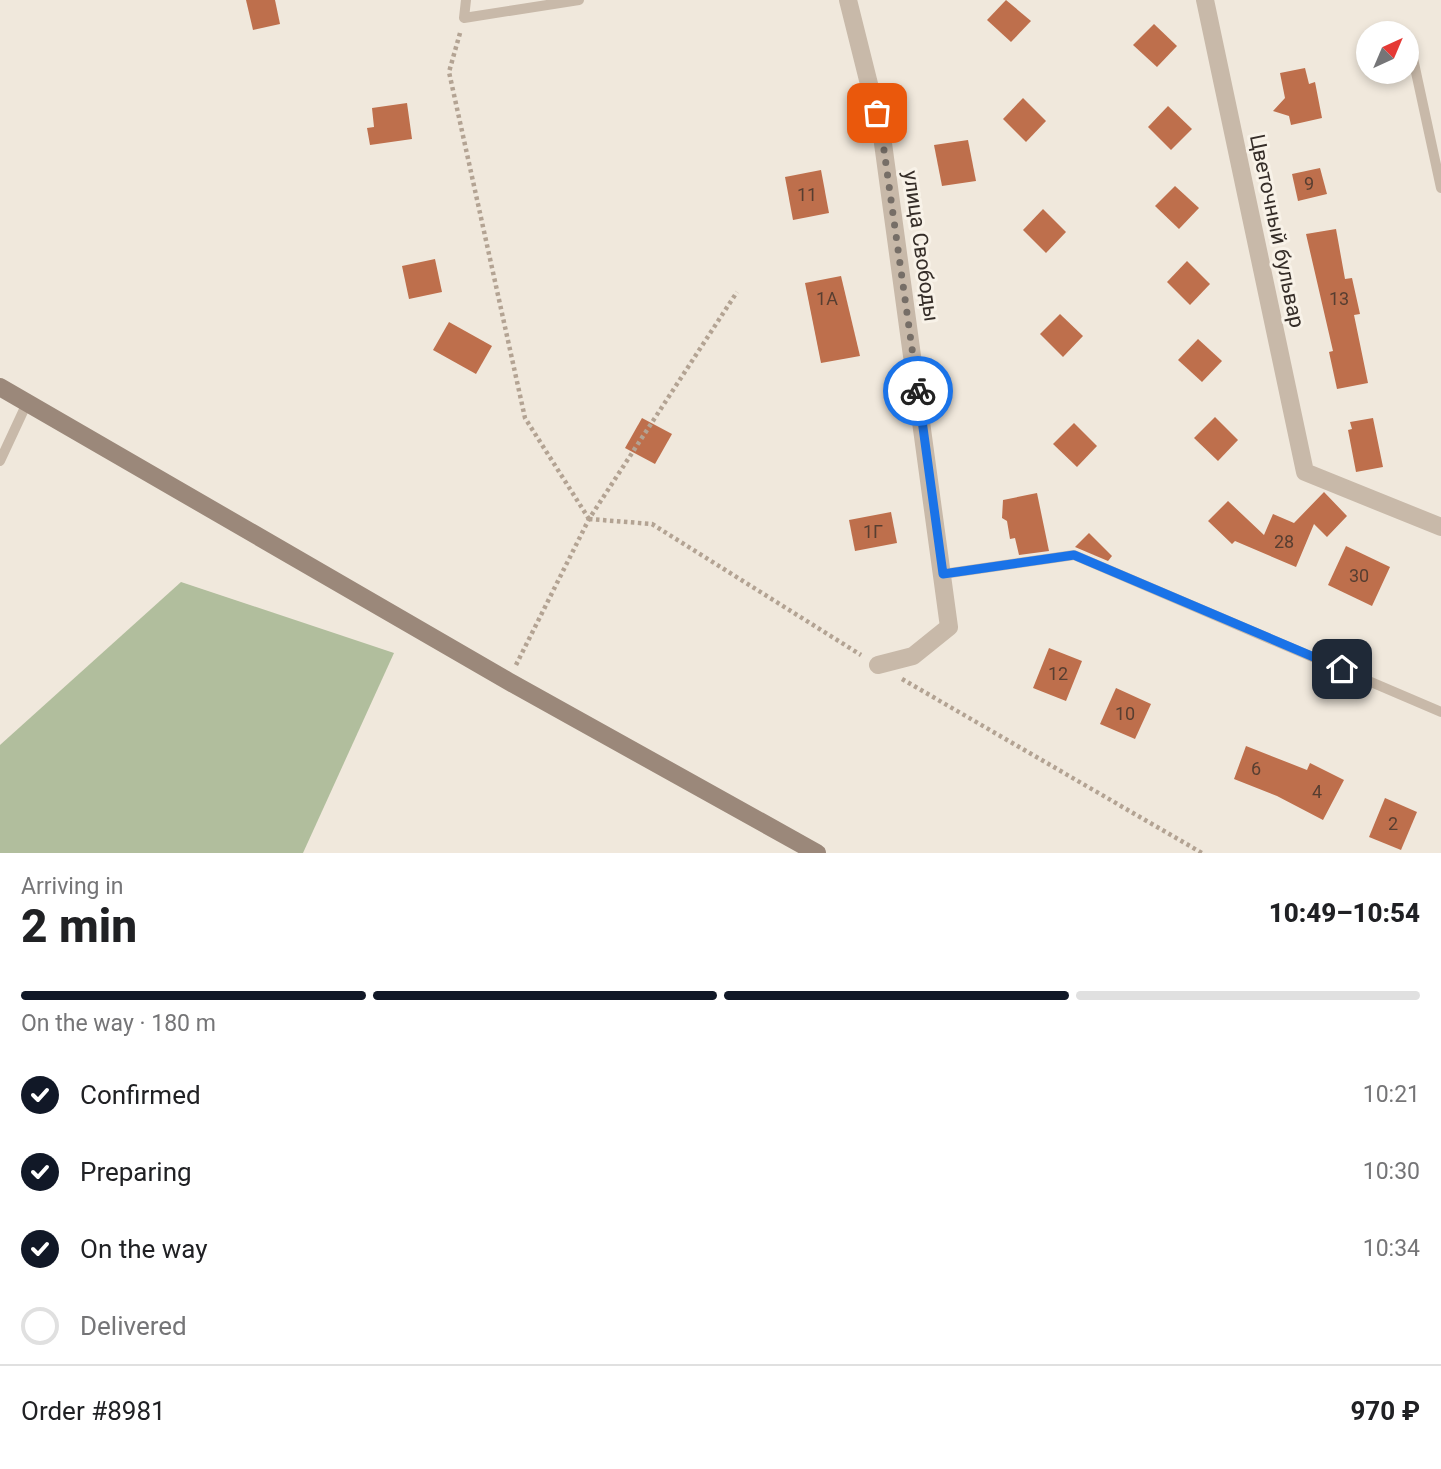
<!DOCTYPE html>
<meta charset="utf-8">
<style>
body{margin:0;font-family:Roboto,sans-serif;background:#f2f2f2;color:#202124;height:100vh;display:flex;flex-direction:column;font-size:26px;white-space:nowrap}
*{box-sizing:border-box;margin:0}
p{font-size:23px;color:#757577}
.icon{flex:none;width:38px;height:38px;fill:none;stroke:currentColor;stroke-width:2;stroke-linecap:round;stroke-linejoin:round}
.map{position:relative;height:853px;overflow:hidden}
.details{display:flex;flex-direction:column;background:#fff;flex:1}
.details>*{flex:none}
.needle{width:46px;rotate:44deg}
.controls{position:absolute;left:1356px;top:21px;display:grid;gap:14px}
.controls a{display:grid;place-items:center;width:63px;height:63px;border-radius:50%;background:#fff;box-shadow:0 4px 10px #0003;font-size:35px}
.pin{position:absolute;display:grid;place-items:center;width:60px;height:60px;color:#fff;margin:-30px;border-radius:14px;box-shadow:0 4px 10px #0006}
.courier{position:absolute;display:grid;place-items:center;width:70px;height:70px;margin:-35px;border:5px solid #1a73e8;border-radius:50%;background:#fff;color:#222;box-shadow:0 2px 9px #0007}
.head em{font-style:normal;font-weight:800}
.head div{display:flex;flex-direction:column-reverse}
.head{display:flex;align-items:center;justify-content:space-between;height:119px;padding:0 21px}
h1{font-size:46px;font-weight:800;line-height:52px}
.bar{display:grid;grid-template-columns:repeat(4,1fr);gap:10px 7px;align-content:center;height:84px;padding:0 21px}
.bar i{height:9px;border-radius:5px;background:#e0e0e0}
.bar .active{background:#111827}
.bar p{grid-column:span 4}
.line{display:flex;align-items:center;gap:18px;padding:0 21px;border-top:2px solid #e0e0e0}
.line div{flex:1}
ol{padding:0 21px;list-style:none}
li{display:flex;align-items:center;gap:21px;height:77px}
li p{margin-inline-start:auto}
li .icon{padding:7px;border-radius:50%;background:#111827;color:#fff;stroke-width:4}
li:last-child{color:#757577}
li i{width:38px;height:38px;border:4px solid #e0e0e0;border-radius:50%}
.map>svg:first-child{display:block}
</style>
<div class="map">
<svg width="1441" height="853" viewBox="0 0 1441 853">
<rect width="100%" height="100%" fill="#f0e8dc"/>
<polygon fill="#b1be9d" points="181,582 394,653 303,853 0,853 0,745"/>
<g fill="#be6f4c">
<polygon points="246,0 275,0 280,24 253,30"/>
<polygon points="1006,0 1031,21 1011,42 987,20"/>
<polygon points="1154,24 1177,46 1157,67 1133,45"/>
<polygon points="1305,68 1309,84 1315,82 1322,118 1291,125 1289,116 1273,111 1285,98 1280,73"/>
<polygon points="1023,98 1046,121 1026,142 1003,119"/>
<polygon points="407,103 412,139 370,145 367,128 374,127 372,108"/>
<polygon points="1168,106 1192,129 1171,150 1148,127"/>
<polygon points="968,140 976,181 942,186 934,145"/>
<polygon points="1320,168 1327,194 1298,201 1292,174"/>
<polygon points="821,170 829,213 793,220 785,177"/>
<polygon points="1175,186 1199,208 1179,229 1155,206"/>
<polygon points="1043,209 1066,232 1046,253 1023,230"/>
<polygon points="1336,229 1345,279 1352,278 1360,314 1354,315 1368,383 1337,389 1329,352 1333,351 1306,234"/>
<polygon points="435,259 442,292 409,299 402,266"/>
<polygon points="1187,261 1210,284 1190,305 1167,282"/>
<polygon points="841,276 860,356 821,363 805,283"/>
<polygon points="1060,314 1083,336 1063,357 1040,334"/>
<polygon points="449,322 492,346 476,374 433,350"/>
<polygon points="1198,339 1222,361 1202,382 1178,360"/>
<polygon points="1215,417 1238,440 1218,461 1194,438"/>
<polygon points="642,418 672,434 655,464 625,448"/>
<polygon points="1373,418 1383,467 1356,472 1348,430 1352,429 1350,422"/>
<polygon points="1074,423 1097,446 1077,467 1053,444"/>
<polygon points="1324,492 1347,516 1327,537 1314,524 1296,567 1235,541 1232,544 1208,521 1228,501 1264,535 1273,514 1294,523"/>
<polygon points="1037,493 1049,551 1019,555 1015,538 1010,539 1007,521 1002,518 1003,500"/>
<polygon points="891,512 897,543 855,551 849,520"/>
<polygon points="1089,533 1112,556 1108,561 1075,547"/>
<polygon points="1346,546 1390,567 1372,606 1328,585"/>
<polygon points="1049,648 1082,661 1066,701 1033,688"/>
<polygon points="1116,688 1151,704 1135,739 1100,724"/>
<polygon points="1246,746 1307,770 1310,763 1344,780 1323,820 1277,796 1234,779"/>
<polygon points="1385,798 1417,812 1401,850 1369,837"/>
</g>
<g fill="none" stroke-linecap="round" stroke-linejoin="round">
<g stroke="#b3a393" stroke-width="4.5" stroke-dasharray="3.5 3.5" stroke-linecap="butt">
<polyline points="460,33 449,72 525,418 589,519"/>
<polyline points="589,519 652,524 861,655"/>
<polyline points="516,665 589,519 737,292"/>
<polyline points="902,679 1202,853"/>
</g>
<g stroke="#c8b9a9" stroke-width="10">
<polyline points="466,0 464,18 579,0"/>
<polyline points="1409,40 1441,188"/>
<polyline points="0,461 27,403"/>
<polyline points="943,574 1074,555 1441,712"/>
</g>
<g stroke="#c8b9a9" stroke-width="18">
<polyline points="848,0 882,136 949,627 913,656 878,665"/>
<polyline points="1205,0 1305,472 1441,527"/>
</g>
<polyline stroke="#9b887a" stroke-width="18" points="0,387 508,681 817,853"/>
</g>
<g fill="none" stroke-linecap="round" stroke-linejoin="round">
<polyline stroke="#766e67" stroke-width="7" stroke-dasharray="0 12.6" points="877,113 882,136 918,391"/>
<polyline stroke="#1a73e8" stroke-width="9" points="918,391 943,574 1074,555 1342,669"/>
</g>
<g text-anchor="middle" stroke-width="6" stroke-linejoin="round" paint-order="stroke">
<g font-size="18" fill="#573e31">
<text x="1309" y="190">9</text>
<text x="807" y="201">11</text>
<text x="827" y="305">1А</text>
<text x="1339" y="305">13</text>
<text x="873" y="538">1Г</text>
<text x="1284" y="548">28</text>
<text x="1359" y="582">30</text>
<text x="1058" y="680">12</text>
<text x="1125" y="720">10</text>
<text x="1256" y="775">6</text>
<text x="1317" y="798">4</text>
<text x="1393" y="830">2</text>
</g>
<g font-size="21" fill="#352d28" stroke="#f8f2e8">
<text transform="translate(1277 231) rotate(78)" y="7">Цветочный бульвар</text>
<text transform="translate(921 246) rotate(82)" y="7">улица Свободы</text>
</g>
</g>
</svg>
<div class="controls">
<a><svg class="needle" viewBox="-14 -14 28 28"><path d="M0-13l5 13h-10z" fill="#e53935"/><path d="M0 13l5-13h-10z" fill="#757577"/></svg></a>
</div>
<div class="pin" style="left:877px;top:113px;background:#ea580c"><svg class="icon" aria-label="bag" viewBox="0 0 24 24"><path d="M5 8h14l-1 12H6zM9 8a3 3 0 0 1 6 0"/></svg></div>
<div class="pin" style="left:1342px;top:669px;background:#1f2937"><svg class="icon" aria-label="home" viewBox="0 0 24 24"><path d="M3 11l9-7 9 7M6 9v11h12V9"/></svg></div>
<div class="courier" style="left:918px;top:391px"><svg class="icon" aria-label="bike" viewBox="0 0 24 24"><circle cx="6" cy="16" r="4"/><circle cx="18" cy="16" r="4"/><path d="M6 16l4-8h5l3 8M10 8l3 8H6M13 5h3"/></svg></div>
</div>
<section class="details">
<div class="head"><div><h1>2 min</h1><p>Arriving in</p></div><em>10:49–10:54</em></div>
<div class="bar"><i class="active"></i><i class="active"></i><i class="active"></i><i></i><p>On the way · 180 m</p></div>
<ol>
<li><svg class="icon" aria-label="check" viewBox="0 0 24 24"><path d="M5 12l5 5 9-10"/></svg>Confirmed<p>10:21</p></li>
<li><svg class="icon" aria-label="check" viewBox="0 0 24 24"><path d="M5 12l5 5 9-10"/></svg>Preparing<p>10:30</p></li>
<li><svg class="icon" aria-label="check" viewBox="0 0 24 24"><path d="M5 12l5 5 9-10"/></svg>On the way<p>10:34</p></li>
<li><i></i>Delivered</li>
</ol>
<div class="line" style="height:91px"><div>Order #8981</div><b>970 ₽</b></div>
</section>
